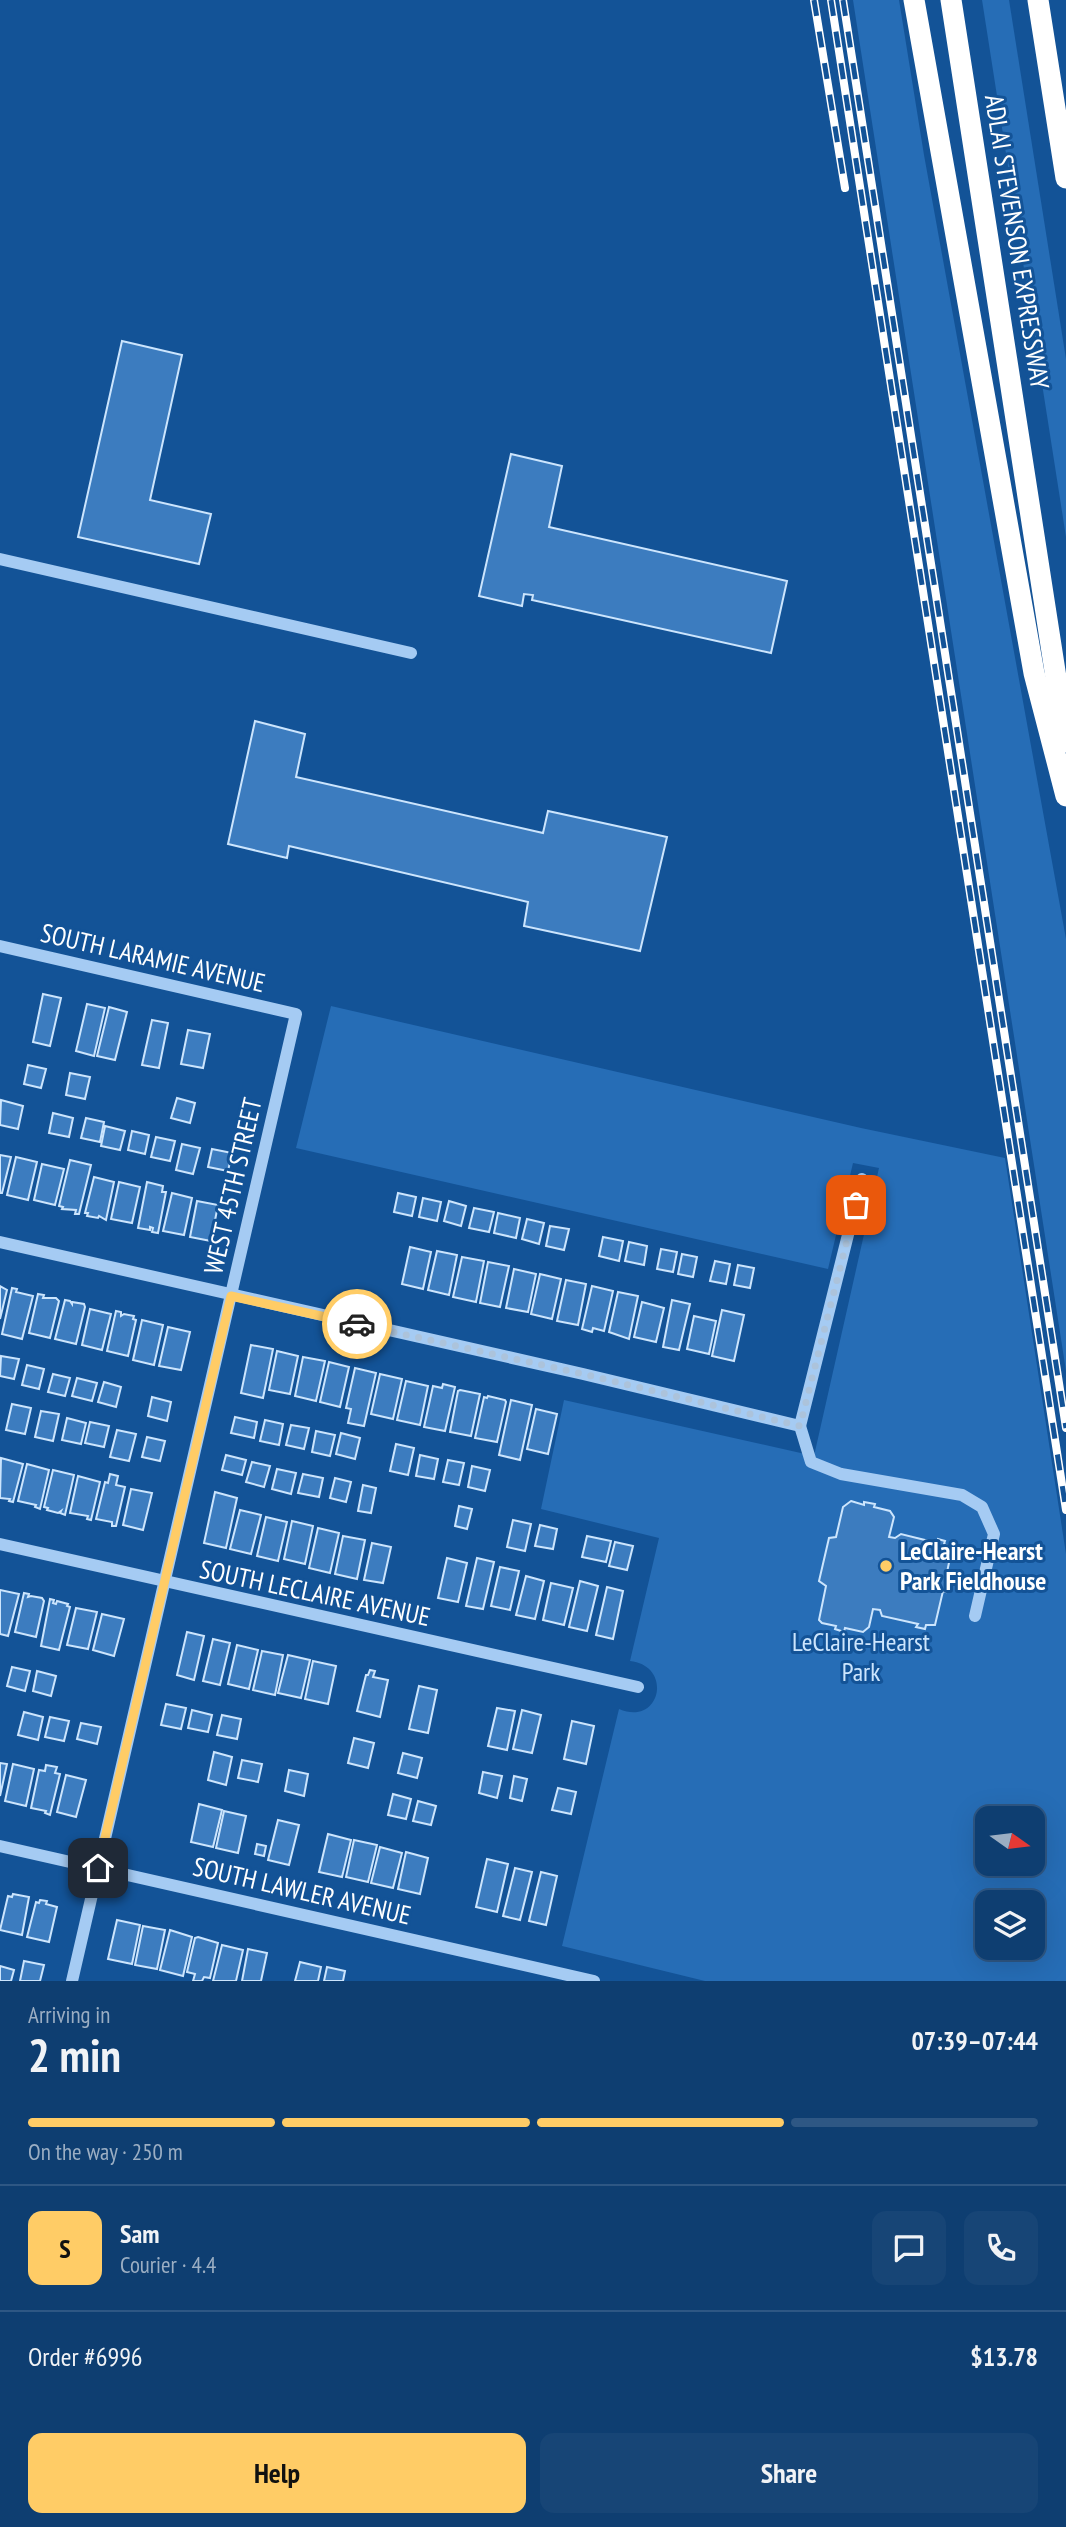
<!DOCTYPE html>
<meta charset="utf-8">
<style>
body{margin:0;font-family:"PT Sans Narrow",sans-serif;background:#174576;color:#f1f3f6;height:100vh;display:flex;flex-direction:column;font-size:26px;white-space:nowrap}
*{box-sizing:border-box;margin:0}
p{font-size:23px;color:#9baec3}
.icon{flex:none;width:38px;height:38px;fill:none;stroke:currentColor;stroke-width:2;stroke-linecap:round;stroke-linejoin:round}
.map{position:relative;height:1981px;overflow:hidden}
.drawer{display:flex;flex-direction:column;background:#0e3e71;flex:1}
.drawer>*{flex:none}
.needle{width:46px;rotate:104deg}
.tools{position:absolute;left:975px;top:1806px;display:grid;gap:14px}
.tools a{display:grid;place-items:center;width:70px;height:70px;border-radius:14px;background:#0e3e71;box-shadow:0 7px 28px #0002,0 0 0 2px #2e5784;font-size:35px}
.pin{position:absolute;display:grid;place-items:center;width:60px;height:60px;color:#fff;margin:-30px;border-radius:14px;box-shadow:0 4px 10px #0006}
.courier{position:absolute;display:grid;place-items:center;width:70px;height:70px;margin:-35px;border:5px solid #fc6;border-radius:50%;background:#fff;color:#222;box-shadow:0 2px 9px #0007}
.overview em{font-style:normal;font-weight:800}
.overview div{display:flex;flex-direction:column-reverse}
.overview{display:flex;align-items:center;justify-content:space-between;height:119px;padding:0 28px}
h1{font-size:46px;font-weight:800;line-height:52px}
.bar{display:grid;grid-template-columns:repeat(4,1fr);gap:10px 7px;align-content:center;height:84px;padding:0 28px}
.bar i{height:9px;border-radius:5px;background:#2e5784}
.bar .current{background:#fc6}
.bar p{grid-column:span 4}
.line{display:flex;align-items:center;gap:18px;padding:0 28px;border-top:2px solid #2e5784}
.line div{flex:1}
.round{display:grid;place-items:center;flex:none;width:74px;height:74px;border-radius:14px;background:#174576}
.action{display:flex;gap:14px;margin-top:auto;padding:14px 28px}
.action a{flex:1;height:80px;border-radius:14px;background:#fc6;color:#111;font-size:28px;font-weight:800;line-height:80px;text-align:center}
.action a+a{background:#174576;color:#f1f3f6}
.map>svg:first-child{display:block}
</style>
<div class="map">
<svg width="1066" height="1981" viewBox="0 0 1066 1981">
<rect width="100%" height="100%" fill="#135397"/>
<g fill="#266db6" fill-rule="evenodd">
<polygon points="853,0 899,0 924,155 1066,939 1066,1371"/>
<polygon points="982,0 1009,0 1066,359 1066,537"/>
<path d="M331,1006L861,1128L1005,1158L1066,1554V1981H705L562,1946L619,1709C660,1727 674,1666 630,1661L659,1538L541,1509L564,1400L814,1456L879,1168L853,1163L828,1269L296,1148ZM987,1818H1032V1864H987ZM987,1902H1032V1948H987Z"/>
</g>
<g fill="#3c7cbf" stroke="#cce5fd" stroke-width="2">
<polygon points="122,341 182,355 150,500 211,514 199,564 78,537"/>
<polygon points="511,454 562,466 549,527 787,581 771,653 532,600 533,595 524,594 522,606 479,596"/>
<polygon points="255,721 305,734 296,777 543,833 548,811 667,837 640,951 524,926 528,902 289,846 287,858 228,844"/>
<polygon points="43,994 61,998 50,1046 33,1042"/>
<polygon points="87,1004 105,1008 94,1056 76,1051"/>
<polygon points="109,1007 127,1012 115,1060 97,1056"/>
<polygon points="152,1020 168,1023 159,1068 142,1065"/>
<polygon points="188,1030 210,1034 203,1068 181,1064"/>
<polygon points="28,1065 46,1069 41,1088 24,1084"/>
<polygon points="70,1073 90,1077 85,1099 66,1095"/>
<polygon points="177,1098 195,1103 190,1123 171,1118"/>
<polygon points="1,1100 23,1106 18,1129 0,1125"/>
<polygon points="53,1113 73,1118 69,1137 49,1133"/>
<polygon points="86,1118 104,1122 100,1142 81,1138"/>
<polygon points="105,1126 125,1131 120,1150 101,1146"/>
<polygon points="132,1131 149,1135 145,1154 128,1150"/>
<polygon points="156,1137 175,1141 170,1161 151,1157"/>
<polygon points="182,1144 200,1148 193,1174 176,1170"/>
<polygon points="212,1149 232,1153 228,1171 208,1167"/>
<polygon points="0,1155 11,1157 2,1193 0,1193"/>
<polygon points="16,1157 37,1162 28,1200 7,1195"/>
<polygon points="70,1160 91,1165 79,1214 75,1214 76,1210 62,1209 63,1207 59,1206"/>
<polygon points="42,1164 64,1169 55,1205 34,1200"/>
<polygon points="94,1177 114,1182 106,1220 99,1216 98,1218 87,1216 88,1213 85,1213"/>
<polygon points="119,1182 140,1187 132,1223 111,1219"/>
<polygon points="147,1182 163,1186 162,1192 166,1192 158,1233 152,1232 153,1228 150,1227 150,1230 138,1228"/>
<polygon points="172,1193 192,1198 184,1235 163,1231"/>
<polygon points="398,1193 416,1197 412,1216 394,1212"/>
<polygon points="423,1198 441,1202 437,1221 419,1217"/>
<polygon points="197,1201 218,1205 211,1241 190,1237"/>
<polygon points="449,1201 466,1206 461,1226 444,1221"/>
<polygon points="474,1208 494,1212 489,1232 469,1228"/>
<polygon points="498,1213 520,1218 516,1238 494,1233"/>
<polygon points="527,1219 544,1223 539,1244 522,1239"/>
<polygon points="550,1226 569,1229 564,1250 546,1246"/>
<polygon points="603,1237 623,1241 619,1261 599,1256"/>
<polygon points="629,1242 647,1246 644,1265 625,1261"/>
<polygon points="410,1247 431,1252 423,1289 402,1284"/>
<polygon points="661,1249 677,1252 673,1272 657,1269"/>
<polygon points="437,1251 457,1255 449,1295 428,1290"/>
<polygon points="682,1254 697,1257 693,1277 678,1274"/>
<polygon points="462,1257 484,1261 476,1302 453,1297"/>
<polygon points="715,1261 730,1264 726,1284 710,1281"/>
<polygon points="488,1262 509,1266 500,1307 480,1303"/>
<polygon points="738,1265 754,1268 750,1288 734,1285"/>
<polygon points="514,1269 536,1274 528,1312 506,1308"/>
<polygon points="540,1274 561,1279 552,1319 531,1314"/>
<polygon points="566,1280 586,1284 578,1325 557,1321"/>
<polygon points="0,1286 7,1290 0,1319"/>
<polygon points="592,1286 613,1291 604,1331 593,1328 592,1332 582,1329"/>
<polygon points="12,1288 17,1289 16,1292 33,1296 22,1339 2,1334"/>
<polygon points="618,1292 638,1296 629,1339 609,1332"/>
<polygon points="38,1294 44,1295 43,1298 56,1298 59,1301 50,1338 29,1333"/>
<polygon points="65,1300 70,1301 72,1304 72,1302 84,1304 85,1307 76,1344 55,1339"/>
<polygon points="672,1300 690,1304 679,1350 663,1347"/>
<polygon points="642,1302 664,1308 656,1342 634,1337"/>
<polygon points="90,1309 111,1314 102,1350 82,1345"/>
<polygon points="722,1310 744,1315 734,1361 712,1356"/>
<polygon points="116,1311 121,1312 121,1316 124,1314 134,1316 133,1319 136,1320 128,1356 107,1351"/>
<polygon points="694,1316 716,1321 709,1354 687,1349"/>
<polygon points="142,1320 163,1325 154,1365 133,1360"/>
<polygon points="168,1327 190,1332 181,1370 159,1366"/>
<polygon points="251,1345 273,1349 263,1398 241,1393"/>
<polygon points="277,1351 298,1356 290,1394 269,1390"/>
<polygon points="1,1356 19,1359 14,1379 0,1376"/>
<polygon points="303,1357 325,1361 316,1401 295,1396"/>
<polygon points="329,1362 349,1367 340,1407 320,1402"/>
<polygon points="27,1365 44,1369 39,1389 22,1385"/>
<polygon points="355,1368 376,1373 364,1426 348,1423 351,1409 346,1408"/>
<polygon points="53,1374 70,1378 65,1396 48,1392"/>
<polygon points="380,1374 402,1379 393,1419 371,1414"/>
<polygon points="77,1378 97,1383 92,1401 72,1396"/>
<polygon points="406,1381 428,1386 420,1425 397,1420"/>
<polygon points="104,1382 121,1387 116,1407 98,1402"/>
<polygon points="443,1384 455,1387 445,1431 424,1427 433,1386 442,1388"/>
<polygon points="460,1390 480,1394 471,1436 450,1432 458,1391"/>
<polygon points="488,1396 505,1400 506,1402 497,1442 475,1438 484,1397 487,1398"/>
<polygon points="152,1397 171,1402 167,1421 148,1416"/>
<polygon points="511,1400 532,1405 520,1460 499,1455"/>
<polygon points="12,1404 31,1408 25,1434 6,1430"/>
<polygon points="536,1409 557,1414 548,1454 527,1449"/>
<polygon points="41,1411 59,1414 53,1441 35,1437"/>
<polygon points="235,1417 257,1422 254,1438 231,1433"/>
<polygon points="67,1418 86,1423 81,1444 62,1440"/>
<polygon points="265,1420 283,1424 279,1445 260,1441"/>
<polygon points="90,1422 109,1426 104,1447 85,1443"/>
<polygon points="291,1425 309,1428 304,1449 286,1445"/>
<polygon points="117,1430 136,1434 129,1461 110,1457"/>
<polygon points="316,1431 335,1435 330,1456 312,1452"/>
<polygon points="341,1433 360,1438 355,1459 336,1454"/>
<polygon points="147,1437 165,1441 160,1461 142,1457"/>
<polygon points="396,1444 414,1448 408,1475 390,1471"/>
<polygon points="226,1455 246,1460 242,1475 222,1470"/>
<polygon points="420,1455 438,1459 434,1479 416,1476"/>
<polygon points="1,1458 23,1464 13,1502 9,1501 10,1499 0,1498"/>
<polygon points="448,1460 464,1463 459,1485 443,1482"/>
<polygon points="252,1462 270,1466 264,1487 246,1482"/>
<polygon points="27,1464 49,1470 40,1509 35,1507 36,1505 18,1501"/>
<polygon points="472,1466 490,1470 485,1491 468,1487"/>
<polygon points="277,1469 296,1473 291,1494 272,1489"/>
<polygon points="53,1470 74,1475 65,1515 60,1513 61,1511 58,1513 47,1510 48,1508 44,1507"/>
<polygon points="110,1474 118,1476 116,1485 125,1487 116,1526 112,1526 112,1522 96,1519 105,1482 108,1483"/>
<polygon points="303,1474 323,1478 319,1497 298,1493"/>
<polygon points="78,1476 100,1482 91,1520 87,1519 88,1516 70,1513"/>
<polygon points="335,1478 351,1482 346,1502 330,1498"/>
<polygon points="363,1485 376,1488 371,1513 358,1511"/>
<polygon points="131,1489 152,1493 143,1530 123,1525"/>
<polygon points="215,1492 237,1498 226,1548 204,1543"/>
<polygon points="851,1501 864,1505 864,1502 875,1504 874,1507 890,1511 894,1517 889,1537 895,1538 901,1534 937,1543 938,1539 945,1541 944,1544 952,1548 945,1582 948,1583 946,1592 943,1591 935,1625 926,1625 925,1629 916,1627 918,1624 882,1616 880,1610 873,1609 869,1627 863,1632 845,1628 844,1632 835,1629 836,1626 822,1623 819,1620 826,1586 819,1581 829,1538 836,1537 843,1507"/>
<polygon points="459,1506 472,1509 467,1529 455,1526"/>
<polygon points="240,1510 261,1515 251,1554 230,1549"/>
<polygon points="266,1517 287,1522 278,1561 257,1556"/>
<polygon points="513,1520 531,1524 525,1551 507,1547"/>
<polygon points="292,1521 313,1526 305,1564 284,1559"/>
<polygon points="540,1525 557,1529 553,1549 535,1546"/>
<polygon points="318,1528 339,1533 330,1573 309,1568"/>
<polygon points="343,1536 365,1540 357,1579 335,1574"/>
<polygon points="587,1536 611,1541 606,1562 582,1557"/>
<polygon points="615,1542 633,1546 627,1570 609,1566"/>
<polygon points="372,1543 391,1547 383,1583 364,1580"/>
<polygon points="447,1558 467,1563 458,1602 438,1598"/>
<polygon points="477,1558 494,1562 483,1609 466,1606"/>
<polygon points="500,1567 519,1571 510,1610 491,1606"/>
<polygon points="526,1576 544,1581 535,1619 516,1615"/>
<polygon points="580,1581 598,1586 587,1631 569,1627"/>
<polygon points="551,1583 573,1588 564,1625 543,1620"/>
<polygon points="607,1587 623,1591 613,1639 596,1635"/>
<polygon points="0,1590 19,1594 8,1636 0,1634"/>
<polygon points="24,1593 29,1594 28,1597 31,1596 42,1598 44,1601 36,1637 15,1632"/>
<polygon points="50,1599 54,1600 53,1603 56,1604 57,1601 68,1604 67,1606 70,1607 59,1650 41,1646"/>
<polygon points="76,1608 97,1612 88,1649 67,1645"/>
<polygon points="102,1614 124,1619 114,1656 93,1650"/>
<polygon points="187,1632 204,1636 194,1680 177,1675"/>
<polygon points="213,1639 230,1643 220,1685 203,1681"/>
<polygon points="237,1645 258,1650 249,1689 228,1684"/>
<polygon points="262,1651 283,1655 275,1695 253,1690"/>
<polygon points="288,1655 310,1660 301,1698 278,1693"/>
<polygon points="313,1661 336,1666 328,1704 305,1699"/>
<polygon points="12,1667 30,1671 25,1691 7,1686"/>
<polygon points="370,1670 375,1671 373,1677 388,1680 380,1717 357,1711 366,1675 368,1675"/>
<polygon points="37,1671 56,1676 51,1696 33,1691"/>
<polygon points="419,1686 437,1690 428,1733 409,1729"/>
<polygon points="166,1704 186,1708 181,1729 161,1725"/>
<polygon points="497,1708 515,1711 507,1750 488,1746"/>
<polygon points="192,1710 212,1715 208,1732 188,1728"/>
<polygon points="522,1710 541,1715 532,1753 513,1749"/>
<polygon points="24,1712 43,1717 38,1740 18,1735"/>
<polygon points="222,1715 241,1719 237,1739 217,1735"/>
<polygon points="50,1717 69,1721 64,1741 45,1737"/>
<polygon points="572,1721 594,1726 586,1764 564,1759"/>
<polygon points="81,1723 101,1727 97,1744 77,1739"/>
<polygon points="354,1738 374,1743 368,1768 348,1763"/>
<polygon points="214,1752 232,1757 226,1785 208,1780"/>
<polygon points="403,1753 422,1758 417,1778 398,1773"/>
<polygon points="242,1760 262,1764 258,1782 238,1778"/>
<polygon points="0,1763 7,1764 0,1796"/>
<polygon points="13,1764 34,1769 26,1806 5,1801"/>
<polygon points="46,1765 57,1767 55,1773 60,1774 50,1815 45,1813 46,1811 31,1808 39,1770 45,1771"/>
<polygon points="289,1770 308,1774 304,1796 285,1791"/>
<polygon points="483,1772 502,1776 497,1798 479,1793"/>
<polygon points="66,1775 86,1780 76,1817 57,1812"/>
<polygon points="514,1776 527,1779 522,1801 510,1798"/>
<polygon points="558,1788 576,1792 571,1814 552,1810"/>
<polygon points="393,1794 411,1799 406,1819 388,1815"/>
<polygon points="418,1801 436,1806 431,1825 413,1821"/>
<polygon points="199,1804 222,1810 213,1847 191,1842"/>
<polygon points="224,1811 246,1816 238,1853 216,1848"/>
<polygon points="278,1820 299,1825 289,1865 268,1860"/>
<polygon points="328,1834 351,1840 342,1877 319,1872"/>
<polygon points="354,1840 377,1845 368,1882 346,1877"/>
<polygon points="257,1844 266,1846 264,1856 255,1854"/>
<polygon points="380,1847 402,1853 393,1888 371,1883"/>
<polygon points="406,1852 428,1858 420,1894 398,1889"/>
<polygon points="487,1859 508,1864 497,1912 476,1907"/>
<polygon points="515,1868 532,1872 520,1920 503,1916"/>
<polygon points="541,1872 557,1876 546,1925 529,1921"/>
<polygon points="13,1894 29,1897 22,1935 0,1930 8,1896 12,1897"/>
<polygon points="40,1900 47,1901 46,1904 57,1907 49,1942 27,1937 36,1902 39,1903"/>
<polygon points="117,1920 140,1925 132,1964 108,1959"/>
<polygon points="143,1926 165,1930 157,1969 135,1965"/>
<polygon points="170,1930 192,1937 183,1976 160,1970"/>
<polygon points="198,1937 218,1943 210,1978 204,1977 202,1981 193,1981 195,1974 187,1972 195,1938"/>
<polygon points="222,1945 243,1950 236,1981 213,1981"/>
<polygon points="248,1949 267,1953 261,1981 242,1981"/>
<polygon points="24,1961 44,1965 40,1981 20,1981"/>
<polygon points="300,1962 321,1967 318,1981 295,1981"/>
<polygon points="0,1966 14,1970 11,1981 0,1981"/>
<polygon points="327,1967 345,1971 343,1981 324,1981"/>
</g>
<g fill="none" stroke-linecap="round" stroke-linejoin="round">
<g stroke="#a5cbf3" stroke-width="12">
<polyline points="0,559 411,653"/>
<polyline points="0,946 296,1014 72,1981"/>
<polyline points="0,1242 583,1374 800,1426"/>
<polyline points="800,1426 811,1462 841,1474 962,1495 982,1507 994,1534 975,1616"/>
<polyline points="800,1426 862,1179"/>
<polyline points="0,1544 638,1687"/>
<polyline points="0,1846 594,1981"/>
</g>
<g stroke="#fff" stroke-width="21">
<polyline points="914,0 1034,673 1066,796"/>
<polyline points="951,0 1066,742"/>
<polyline points="1038,0 1066,178"/>
</g>
<defs>
<g id="rail">
<polyline points="814,0 845,188"/>
<polyline points="831,0 1066,1510"/>
<polyline points="843,0 1066,1428"/>
</g>
</defs>
<use href="#rail" stroke="#fff" stroke-width="8"/>
<use href="#rail" stroke="#135397" stroke-width="5" stroke-dasharray="16" stroke-linecap="butt"/>
</g>
<g fill="none" stroke-linecap="round" stroke-linejoin="round">
<polyline stroke="#acc3db" stroke-width="7" stroke-dasharray="0 12.6" points="357,1324 583,1374 800,1426 856,1205"/>
<polyline stroke="#fc6" stroke-width="9" points="98,1868 231,1296 357,1324"/>
</g>
<circle fill="#fc6" stroke="#135397" stroke-width="2.5" cx="886" cy="1566" r="7"/>
<g text-anchor="middle" stroke-width="6" stroke-linejoin="round" paint-order="stroke">
<g font-size="26" fill="#fff" stroke="#135397">
<text transform="translate(1017 242) rotate(81)" y="9">ADLAI STEVENSON EXPRESSWAY</text>
<text transform="translate(153 958) rotate(13)" y="9">SOUTH LARAMIE AVENUE</text>
<text transform="translate(233 1186) rotate(-77)" y="9">WEST 45TH STREET</text>
<text transform="translate(315 1593) rotate(12)" y="9">SOUTH LECLAIRE AVENUE</text>
<text transform="translate(302 1891) rotate(13)" y="9">SOUTH LAWLER AVENUE</text>
</g>
<g font-size="26" font-weight="bold" fill="#fff" stroke="#135397" text-anchor="start">
<text x="900" y="1560">LeClaire-Hearst<tspan x="900" dy="30">Park Fieldhouse</tspan></text>
</g>
<g font-size="26" fill="#cce5fd" stroke="#135397">
<text x="861" y="1651">LeClaire-Hearst<tspan x="861" dy="30">Park</tspan></text>
</g>
</g>
</svg>
<div class="tools">
<a><svg class="needle" viewBox="-14 -14 28 28"><path d="M0-13l5 13h-10z" fill="#e53935"/><path d="M0 13l5-13h-10z" fill="#9baec3"/></svg></a>
<a><svg class="icon" aria-label="layers" viewBox="0 0 24 24"><path d="M12 4l9 5-9 5-9-5zM3 14l9 5 9-5"/></svg></a>
</div>
<div class="pin" style="left:856px;top:1205px;background:#ea580c"><svg class="icon" aria-label="bag" viewBox="0 0 24 24"><path d="M5 8h14l-1 12H6zM9 8a3 3 0 0 1 6 0"/></svg></div>
<div class="pin" style="left:98px;top:1868px;background:#1f2937"><svg class="icon" aria-label="home" viewBox="0 0 24 24"><path d="M3 11l9-7 9 7M6 9v11h12V9"/></svg></div>
<div class="courier" style="left:357px;top:1324px"><svg class="icon" aria-label="car" viewBox="0 0 24 24"><path d="M5 17H2v-5l4-1 3-4h7l3 4 3 1v5h-3M9 17h6M6 11h13"/><circle cx="7" cy="17" r="2"/><circle cx="17" cy="17" r="2"/></svg></div>
</div>
<section class="drawer">
<div class="overview"><div><h1>2 min</h1><p>Arriving in</p></div><em>07:39–07:44</em></div>
<div class="bar"><i class="current"></i><i class="current"></i><i class="current"></i><i></i><p>On the way · 250 m</p></div>
<div class="line" style="height:126px"><b class="round" style="background:#fc6;color:#111">S</b><div><b>Sam</b><p>Courier · 4.4</p></div><a class="round"><svg class="icon" aria-label="chat" viewBox="0 0 24 24"><path d="M4 5h16v11H9l-5 4z"/></svg></a><a class="round"><svg class="icon" aria-label="phone" viewBox="0 0 24 24"><path d="M5 4h4l2 5-3 2q2 4 5 5l2-3 5 2v4C11 20 4 13 5 4z"/></svg></a></div>
<div class="line" style="height:91px"><div>Order #6996</div><b>$13.78</b></div>
<div class="action"><a>Help</a><a>Share</a></div>
</section>
